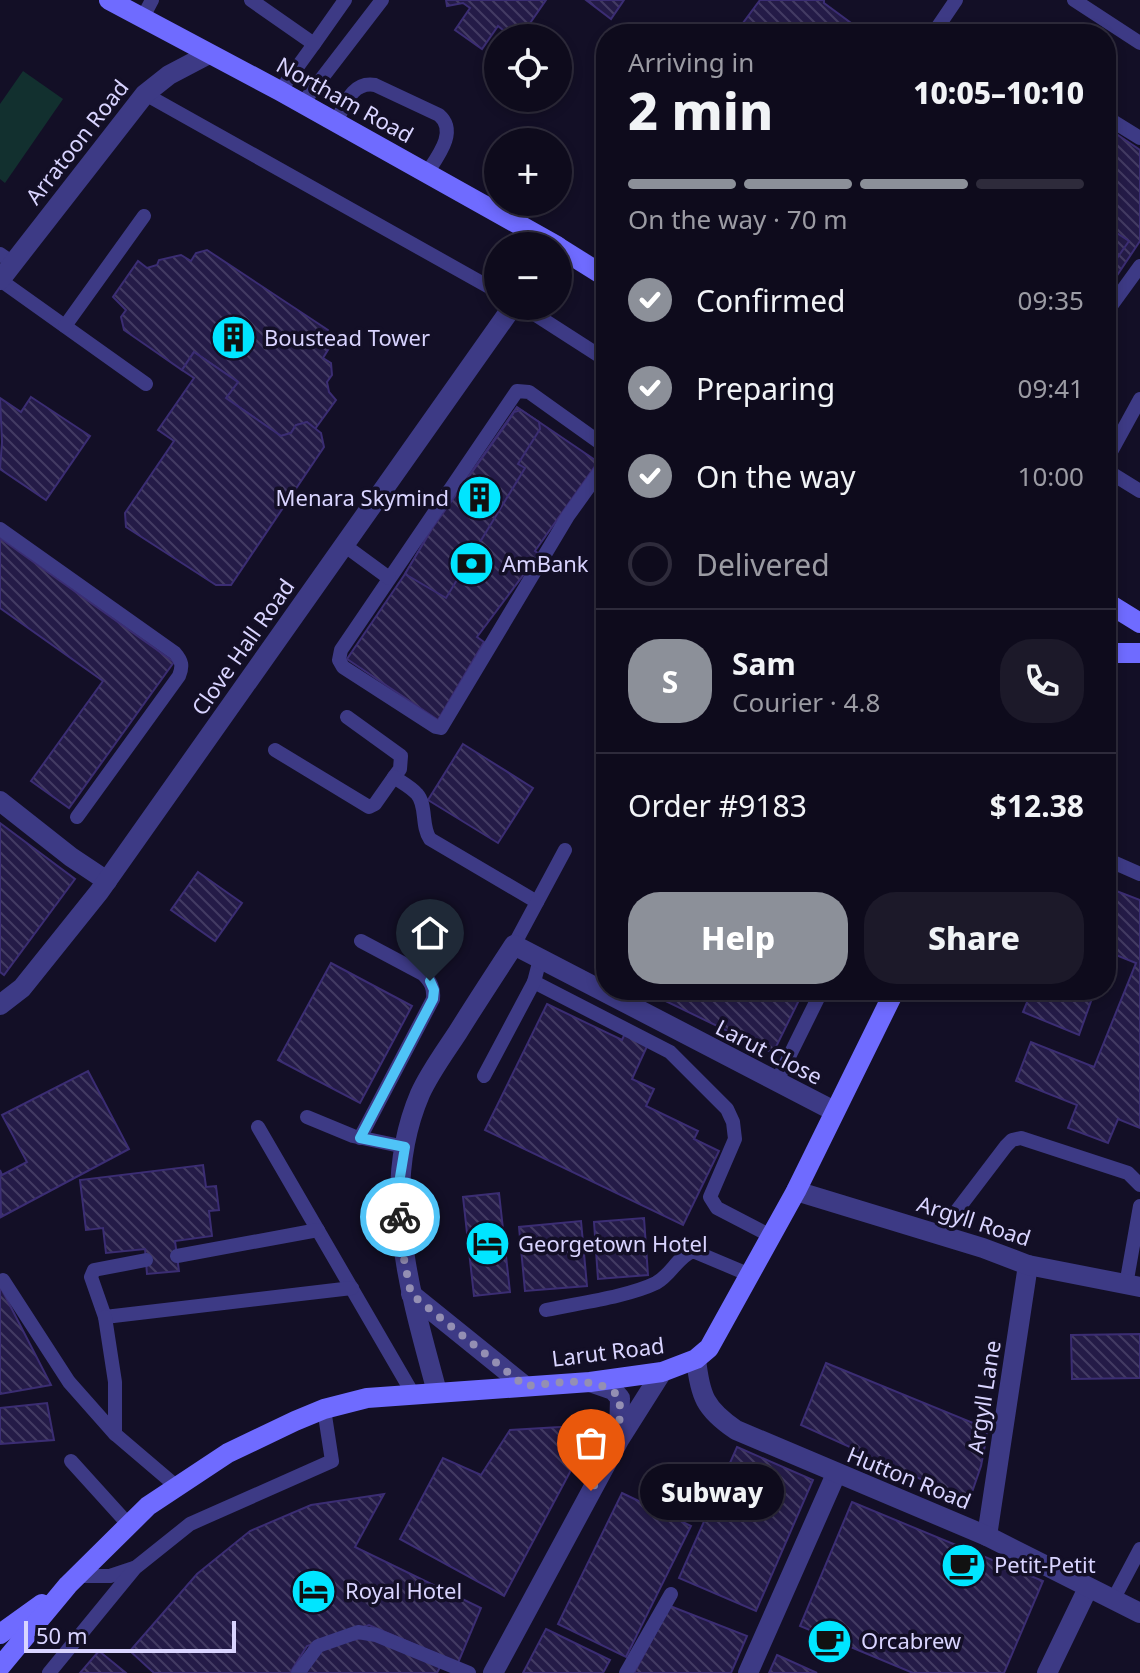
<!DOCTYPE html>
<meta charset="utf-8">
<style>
body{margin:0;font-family:"Noto Sans",sans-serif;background:#1c1929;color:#f1f3f6;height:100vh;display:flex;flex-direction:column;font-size:30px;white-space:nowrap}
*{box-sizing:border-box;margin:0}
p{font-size:26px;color:#9b9ba3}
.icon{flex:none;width:44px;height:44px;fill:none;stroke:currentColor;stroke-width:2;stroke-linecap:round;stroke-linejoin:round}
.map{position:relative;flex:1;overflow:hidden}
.sheet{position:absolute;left:596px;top:24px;width:520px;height:976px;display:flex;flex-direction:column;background:#0e0b1c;border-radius:32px;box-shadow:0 4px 12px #0003,0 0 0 2px #2e2b3b}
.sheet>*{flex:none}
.fabs{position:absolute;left:484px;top:24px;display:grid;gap:16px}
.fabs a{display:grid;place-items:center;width:88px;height:88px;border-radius:50%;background:#0e0b1c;box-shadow:0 4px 12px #0003,0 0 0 2px #2e2b3b;font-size:40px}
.scale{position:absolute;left:24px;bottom:20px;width:212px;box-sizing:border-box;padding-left:8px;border:4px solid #d9d4ff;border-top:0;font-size:22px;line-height:28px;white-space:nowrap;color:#d9d4ff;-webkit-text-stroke:6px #130f26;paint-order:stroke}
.pin{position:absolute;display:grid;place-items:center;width:68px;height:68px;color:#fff;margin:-82px -34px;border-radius:50% 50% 50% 0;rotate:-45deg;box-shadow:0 0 8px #0007}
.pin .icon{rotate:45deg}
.courier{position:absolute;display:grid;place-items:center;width:80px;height:80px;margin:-40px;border:6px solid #4fc3f7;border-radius:50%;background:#fff;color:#222;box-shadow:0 2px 10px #0007}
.bubble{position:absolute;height:56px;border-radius:28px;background:#0e0b1c;box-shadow:0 4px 12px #0003,0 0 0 2px #2e2b3b;font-size:26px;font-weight:800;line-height:56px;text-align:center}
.summary em{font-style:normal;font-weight:800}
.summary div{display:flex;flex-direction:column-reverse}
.summary{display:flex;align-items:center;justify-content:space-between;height:136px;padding:0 32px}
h1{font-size:52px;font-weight:800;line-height:60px}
.bar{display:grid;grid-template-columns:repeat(4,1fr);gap:12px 8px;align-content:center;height:96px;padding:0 32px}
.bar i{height:10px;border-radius:6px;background:#2e2b3b}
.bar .on{background:#8c9099}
.bar p{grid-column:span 4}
.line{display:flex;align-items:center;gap:20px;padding:0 32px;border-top:2px solid #2e2b3b}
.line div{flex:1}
.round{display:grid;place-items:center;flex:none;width:84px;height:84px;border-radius:32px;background:#1c1929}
ol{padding:0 32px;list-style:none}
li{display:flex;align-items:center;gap:24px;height:88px}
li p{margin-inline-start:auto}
li .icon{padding:8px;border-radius:50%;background:#8c9099;color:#fff;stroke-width:4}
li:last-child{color:#9b9ba3}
li i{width:44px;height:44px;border:4px solid #2e2b3b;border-radius:50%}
.primary-button{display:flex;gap:16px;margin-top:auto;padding:16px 32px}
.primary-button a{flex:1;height:92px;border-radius:32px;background:#8c9099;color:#fff;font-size:32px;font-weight:800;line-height:92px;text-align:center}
.primary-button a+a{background:#1c1929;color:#f1f3f6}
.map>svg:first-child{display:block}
</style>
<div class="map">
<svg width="1140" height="1673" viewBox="0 0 1140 1673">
<defs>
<pattern id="building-back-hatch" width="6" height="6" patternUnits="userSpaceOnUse" patternTransform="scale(2)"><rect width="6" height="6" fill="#241b47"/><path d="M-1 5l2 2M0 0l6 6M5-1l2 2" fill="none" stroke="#433b63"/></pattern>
</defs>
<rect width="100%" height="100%" fill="#130f26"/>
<polygon fill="#12302f" points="23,71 63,99 5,183 0,179 0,104"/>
<g fill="url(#building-back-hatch)" stroke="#3b2d73" stroke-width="2">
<polygon points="446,0 546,0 526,29 527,38 505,38 503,30 498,26 482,49 455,30 470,8 463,3 447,6"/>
<polygon points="586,0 624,0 611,19"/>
<polygon points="760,0 824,0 824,3 851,23 842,34 753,34 745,30 743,23"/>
<polygon points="1106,127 1140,150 1140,241 1106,292"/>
<polygon points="1106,226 1129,241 1106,274 1111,277 1106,285"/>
<polygon points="207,250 328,330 331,345 323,358 331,363 332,375 327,382 329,392 336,400 315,429 307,422 296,425 291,433 281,436 226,398 238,382 194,352 182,370 124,330 121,317 126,310 113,297 138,261 147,268 157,265 159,260 181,255 191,261 196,253"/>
<polygon points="194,352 238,382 226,398 281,436 291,433 296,425 307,422 321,433 324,447 231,585 216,585 126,527 125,513 174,441 158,430 194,378 182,370"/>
<polygon points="31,397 90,436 46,500 0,469 2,442 0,398 21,412"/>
<polygon points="517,407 598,462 535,551 539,554 477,637 484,642 438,720 347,659 405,574 433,527"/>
<polygon points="521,410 539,422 540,429 518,464 525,468 446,598 405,574 433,527 511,417 514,412"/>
<polygon points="0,538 174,662 69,808 31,781 103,681 0,608"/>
<polygon points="463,744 533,788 498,843 428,800"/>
<polygon points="0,823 75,879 4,975 0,972"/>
<polygon points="198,872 242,903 215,941 171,910"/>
<polygon points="1106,887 1140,900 1140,1128 1118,1119 1108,1143 1068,1128 1077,1105 1016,1081 1031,1042 1094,1067 1136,963 1106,951"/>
<polygon points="331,963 412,1006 360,1103 278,1060"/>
<polygon points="652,990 804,990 773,1053 651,994"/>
<polygon points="1032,990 1095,990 1079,1035 1023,1012"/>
<polygon points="547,1004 622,1040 626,1031 649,1042 632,1079 654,1089 646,1106 698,1131 694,1139 719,1151 683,1225 485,1130"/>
<polygon points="88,1071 129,1149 1,1217 0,1170 2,1175 27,1162 2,1115"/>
<polygon points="203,1165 206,1187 216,1186 219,1210 209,1211 212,1236 175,1241 179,1271 147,1274 145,1249 106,1253 103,1228 86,1230 80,1180"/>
<polygon points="499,1193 510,1292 474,1296 463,1197"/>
<polygon points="644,1218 648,1275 598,1279 594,1222"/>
<polygon points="581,1221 587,1286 525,1291 519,1227"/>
<polygon points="0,1286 51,1385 0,1394"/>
<polygon points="1140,1334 1140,1378 1072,1379 1071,1335"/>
<polygon points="826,1363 988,1429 981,1466 969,1501 801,1425"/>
<polygon points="47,1403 54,1440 0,1444 0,1408"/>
<polygon points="576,1426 570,1472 504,1596 400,1539 443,1458 481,1475 510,1430"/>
<polygon points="737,1447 813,1480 756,1611 679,1578"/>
<polygon points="622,1493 691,1526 626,1657 558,1624"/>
<polygon points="384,1494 355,1547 481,1608 458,1663 369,1625 307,1646 290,1673 154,1673 130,1651 197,1574 250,1531 311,1505"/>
<polygon points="852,1502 1043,1581 1004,1673 913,1673 800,1626"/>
<polygon points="670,1606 747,1636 731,1673 634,1673"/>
<polygon points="546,1629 610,1660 603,1673 523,1673"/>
<polygon points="366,1637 441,1665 437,1673 306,1673 320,1647"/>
<polygon points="99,1651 126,1673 80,1673"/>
<polygon points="777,1655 817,1673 769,1673"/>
</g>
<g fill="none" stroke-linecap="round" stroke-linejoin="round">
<g stroke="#3d3a85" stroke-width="14">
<polyline points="251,0 314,44 280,91"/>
<polyline points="1074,0 1140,43"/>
<polyline points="142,19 152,0"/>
<polyline points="933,34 956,0"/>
<polyline points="314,44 345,0"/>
<polyline points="145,94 498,292"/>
<polyline points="302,104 382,0"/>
<polyline points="1106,117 1140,138"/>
<path d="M336,122C345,105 352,81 375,85L439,115C458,131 438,156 427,173"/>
<polyline points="0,254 13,263"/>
<polyline points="0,280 146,384"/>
<polyline points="522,306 606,360"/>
<polyline points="1106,313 1140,266"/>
<polyline points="65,326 144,216"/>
<polyline points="606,447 529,392 517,391 341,650 339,660 343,667 436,727 441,728 568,516 606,463"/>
<polyline points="1106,461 1140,399"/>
<polyline points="1106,470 1140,491"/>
<path d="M0,529L175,653C182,661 183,666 179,676L77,817"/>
<polyline points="344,545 389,578"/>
<path d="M347,717L401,756L400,769L394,777C401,782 411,787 417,794C427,805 421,826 430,839L537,902"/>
<polyline points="275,750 369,807 375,804 394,777"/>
<polyline points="1106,859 1140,874"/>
<polyline points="514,945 565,850"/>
<polyline points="534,982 670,1052 727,1109 733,1122 735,1139 710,1197 717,1208 771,1236"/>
<polyline points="484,1076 534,982 540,959"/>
<polyline points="776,1083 822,990"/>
<polyline points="307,1117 353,1136 405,1147"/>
<polyline points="258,1127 413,1394"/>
<path d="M360,1138L433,999C434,988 431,982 423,974L361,941"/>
<polyline points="939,1234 1006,1146 1012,1140 1021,1138 1128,1173 1140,1185"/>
<polyline points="177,1256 318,1230"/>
<polyline points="146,1260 94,1270 91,1277 105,1317 352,1288"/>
<polyline points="3,1280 69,1382 115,1434"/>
<polyline points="1126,1285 1140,1206"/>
<path d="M546,1310C578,1303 627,1297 656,1283C671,1275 678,1256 693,1251L750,1275"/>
<polyline points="105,1317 115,1382 115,1434 176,1486"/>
<polyline points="71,1461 128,1524"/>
<polyline points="77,1576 110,1576 134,1568"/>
<polyline points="1113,1600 1140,1549"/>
<polyline points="49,1673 135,1568 190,1524 332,1461 324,1409"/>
<polyline points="298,1673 318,1646 358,1632 376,1635 469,1673"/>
<polyline points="626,1673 671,1594"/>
</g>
<g stroke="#3d3a85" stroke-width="20">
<polyline points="0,280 145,94 169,75 209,54"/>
<polyline points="0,801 71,857 107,881"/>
<polyline points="0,1005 22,988 99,892 513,306"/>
<polyline points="411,1294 525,1386"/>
<polyline points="590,1382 613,1390 620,1398 619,1436"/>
<path d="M437,1392C411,1295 378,1192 420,1094C430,1072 445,1052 458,1032C476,1003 495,974 514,945L834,1111"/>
<polyline points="987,1536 1028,1265"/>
<polyline points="493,1673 619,1440 662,1372"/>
<polyline points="748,1673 836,1474"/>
<polyline points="1047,1673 1088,1588"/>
</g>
<g stroke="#3d3a85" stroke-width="20">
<polyline points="796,1191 983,1248 1028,1265 1140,1287"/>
<path d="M696,1359C700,1396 705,1409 736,1430L987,1536L1140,1613"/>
</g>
<g stroke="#6f6bff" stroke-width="20">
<polyline points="109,0 280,91 557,246"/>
<polyline points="558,247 606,277"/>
<polyline points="1106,602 1140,623"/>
<polyline points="1106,653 1140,653"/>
<polyline points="0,1634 42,1604"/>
<polyline points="0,1667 68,1585 148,1506 228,1453 295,1421 324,1409 367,1398 590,1382 662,1372 696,1359 709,1348 796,1191 895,990"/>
</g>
</g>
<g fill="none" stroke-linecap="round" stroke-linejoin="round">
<path stroke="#948fb3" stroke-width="8" stroke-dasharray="0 14.4" d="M400,1217L402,1249L411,1294L525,1386C555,1384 598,1373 620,1398L619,1440L591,1491"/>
<polyline stroke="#4fc3f7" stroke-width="10" points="400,1217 400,1177 405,1147 360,1138 433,999 434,990 430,981"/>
</g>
<defs>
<symbol id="building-disc" viewBox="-11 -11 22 22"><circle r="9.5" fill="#00e5ff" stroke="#130f26"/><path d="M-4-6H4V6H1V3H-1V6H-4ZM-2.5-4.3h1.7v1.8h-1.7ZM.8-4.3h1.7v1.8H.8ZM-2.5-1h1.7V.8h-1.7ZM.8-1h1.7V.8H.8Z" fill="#111"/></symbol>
<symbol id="bank-disc" viewBox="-11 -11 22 22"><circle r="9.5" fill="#00e5ff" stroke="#130f26"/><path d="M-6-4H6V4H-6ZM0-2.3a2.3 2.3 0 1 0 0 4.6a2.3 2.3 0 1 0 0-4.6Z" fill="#111"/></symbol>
<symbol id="hotel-disc" viewBox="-11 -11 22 22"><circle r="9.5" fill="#00e5ff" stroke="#130f26"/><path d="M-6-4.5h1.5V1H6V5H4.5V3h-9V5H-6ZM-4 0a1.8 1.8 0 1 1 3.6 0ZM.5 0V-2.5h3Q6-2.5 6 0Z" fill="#111"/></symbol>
<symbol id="cafe-disc" viewBox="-11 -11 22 22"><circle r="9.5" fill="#00e5ff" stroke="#130f26"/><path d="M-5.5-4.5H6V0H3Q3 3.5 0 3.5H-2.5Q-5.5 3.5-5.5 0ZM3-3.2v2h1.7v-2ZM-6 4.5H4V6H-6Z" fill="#111"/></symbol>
</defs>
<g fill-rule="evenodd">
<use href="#building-disc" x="208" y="312" width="51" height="51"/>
<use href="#building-disc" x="454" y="472" width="51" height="51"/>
<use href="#bank-disc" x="446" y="538" width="51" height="51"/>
<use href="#hotel-disc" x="462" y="1218" width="51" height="51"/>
<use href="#cafe-disc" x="938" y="1540" width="51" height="51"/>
<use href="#hotel-disc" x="288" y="1566" width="51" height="51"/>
<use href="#cafe-disc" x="804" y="1616" width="51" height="51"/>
</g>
<g text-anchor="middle" stroke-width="7" stroke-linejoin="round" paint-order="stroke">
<g font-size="22" fill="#d9d4ff" stroke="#130f26">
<text transform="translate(345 100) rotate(29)" y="8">Northam Road</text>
<text transform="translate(77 142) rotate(-52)" y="8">Arratoon Road</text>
<text transform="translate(243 647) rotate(-55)" y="8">Clove Hall Road</text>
<text transform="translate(769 1052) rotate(27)" y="8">Larut Close</text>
<text transform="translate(974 1221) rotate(18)" y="8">Argyll Road</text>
<text transform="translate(608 1352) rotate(-7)" y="8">Larut Road</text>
<text transform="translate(984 1397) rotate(-81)" y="8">Argyll Lane</text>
<text transform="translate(909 1478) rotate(22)" y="8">Hutton Road</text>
</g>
<g font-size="22" fill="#d9d4ff" stroke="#130f26" text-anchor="start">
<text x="264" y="346">Boustead Tower</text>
<text x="449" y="506" text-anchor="end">Menara Skymind</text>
<text x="502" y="572">AmBank</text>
<text x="518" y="1252">Georgetown Hotel</text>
<text x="994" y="1573">Petit-Petit</text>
<text x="345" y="1599">Royal Hotel</text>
<text x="861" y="1649">Orcabrew</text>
</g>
</g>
</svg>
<div class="fabs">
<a><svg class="icon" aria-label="locate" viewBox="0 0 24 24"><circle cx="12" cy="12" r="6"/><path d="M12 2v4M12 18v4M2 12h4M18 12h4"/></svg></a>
<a>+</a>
<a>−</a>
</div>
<div class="scale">50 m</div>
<div class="pin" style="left:591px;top:1491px;background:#ea580c"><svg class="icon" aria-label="bag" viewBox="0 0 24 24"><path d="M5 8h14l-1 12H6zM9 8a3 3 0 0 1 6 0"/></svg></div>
<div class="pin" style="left:430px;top:981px;background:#1f2937"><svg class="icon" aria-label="home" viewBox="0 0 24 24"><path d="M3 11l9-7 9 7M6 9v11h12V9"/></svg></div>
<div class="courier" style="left:400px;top:1217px"><svg class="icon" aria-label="bike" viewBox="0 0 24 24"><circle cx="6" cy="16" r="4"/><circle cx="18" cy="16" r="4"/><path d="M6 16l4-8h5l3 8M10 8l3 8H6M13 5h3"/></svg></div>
<div class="bubble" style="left:640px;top:1464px;width:144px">Subway</div>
<section class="sheet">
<div class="summary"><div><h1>2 min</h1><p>Arriving in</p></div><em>10:05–10:10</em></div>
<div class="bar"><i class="on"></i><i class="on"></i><i class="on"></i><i></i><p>On the way · 70 m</p></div>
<ol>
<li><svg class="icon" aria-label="check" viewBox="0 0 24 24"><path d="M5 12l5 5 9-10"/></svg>Confirmed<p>09:35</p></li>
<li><svg class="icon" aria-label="check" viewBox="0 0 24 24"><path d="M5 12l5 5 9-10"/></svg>Preparing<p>09:41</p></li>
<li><svg class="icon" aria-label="check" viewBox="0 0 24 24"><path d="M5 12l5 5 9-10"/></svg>On the way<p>10:00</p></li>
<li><i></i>Delivered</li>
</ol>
<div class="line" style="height:144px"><b class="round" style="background:#8c9099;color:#fff">S</b><div><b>Sam</b><p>Courier · 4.8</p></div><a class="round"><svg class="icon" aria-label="phone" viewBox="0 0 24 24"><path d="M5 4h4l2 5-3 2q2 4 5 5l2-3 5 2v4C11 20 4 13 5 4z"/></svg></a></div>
<div class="line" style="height:104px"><div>Order #9183</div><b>$12.38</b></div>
<div class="primary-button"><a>Help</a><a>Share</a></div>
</section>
</div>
